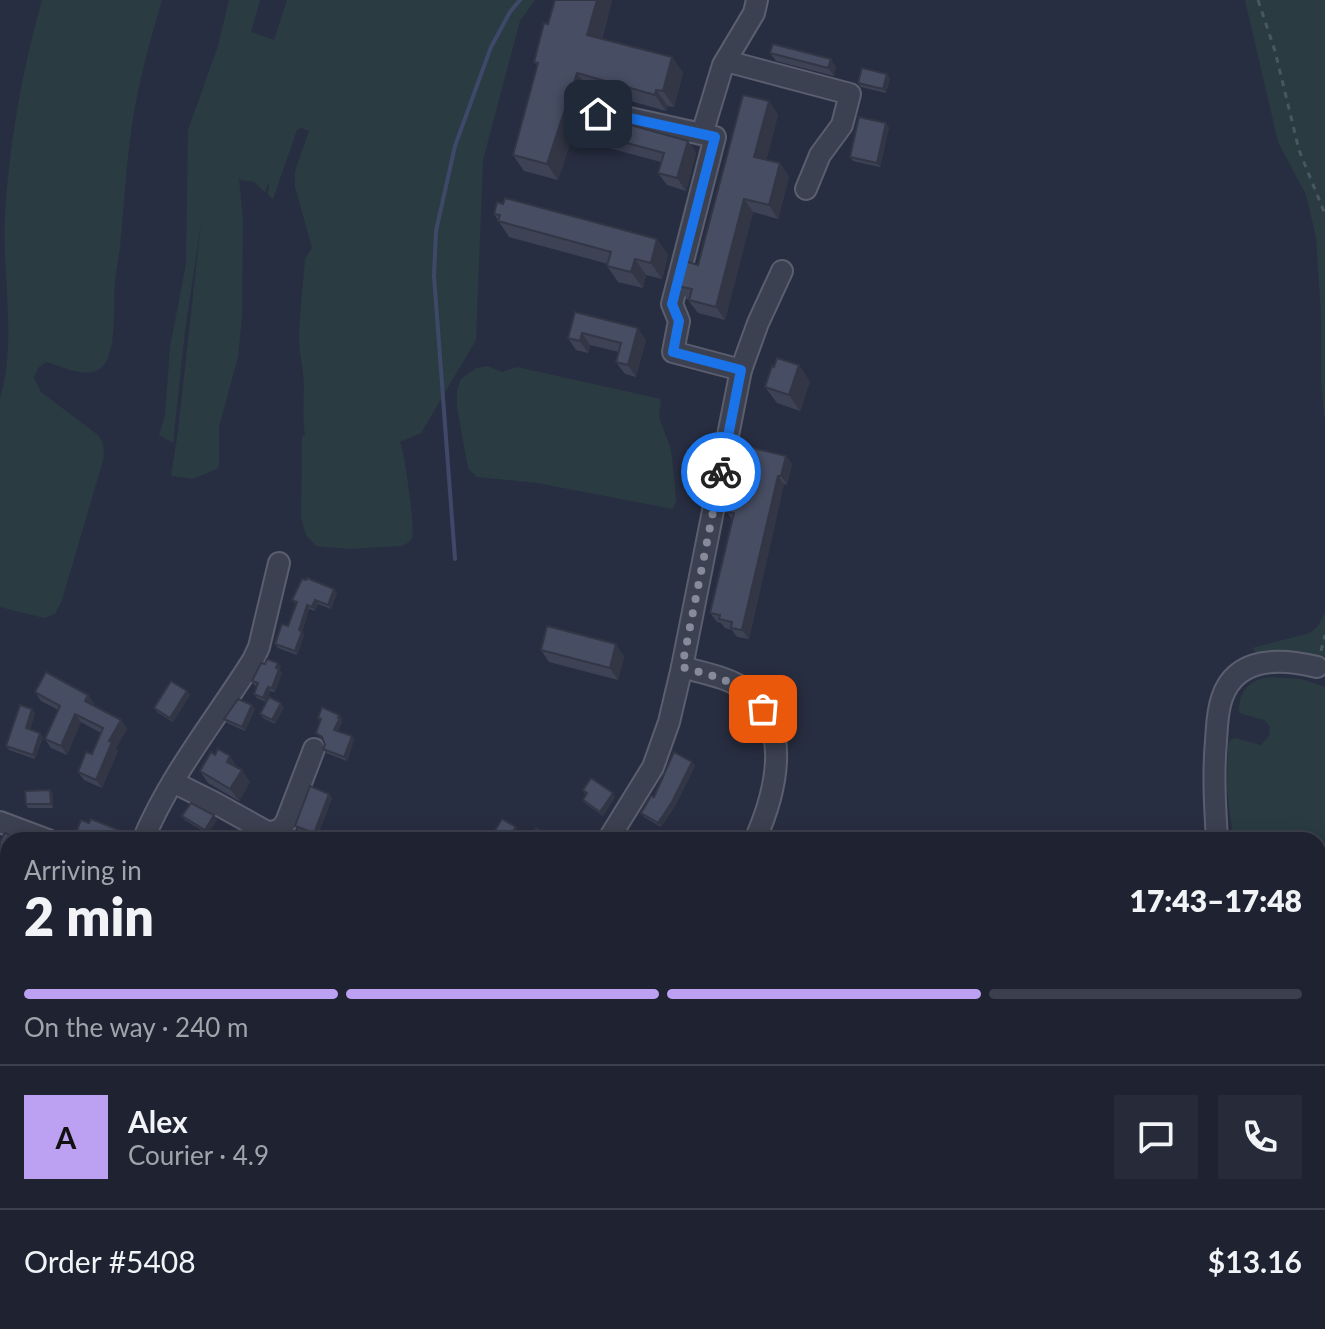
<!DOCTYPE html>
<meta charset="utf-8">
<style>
body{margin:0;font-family:Lato,sans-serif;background:#262a39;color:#f1f3f6;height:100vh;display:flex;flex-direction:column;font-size:30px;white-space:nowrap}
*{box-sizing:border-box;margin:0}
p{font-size:26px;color:#a1a4ab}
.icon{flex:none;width:44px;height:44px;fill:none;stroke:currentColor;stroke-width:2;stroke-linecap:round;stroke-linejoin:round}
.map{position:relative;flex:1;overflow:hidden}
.drawer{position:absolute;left:0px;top:832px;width:1326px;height:498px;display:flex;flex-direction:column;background:#1e2231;border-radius:24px 24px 0 0;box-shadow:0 4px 20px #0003,0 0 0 2px #3c3f4d}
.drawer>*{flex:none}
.pin{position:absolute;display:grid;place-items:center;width:68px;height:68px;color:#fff;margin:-34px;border-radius:16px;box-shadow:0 4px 12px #0006}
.courier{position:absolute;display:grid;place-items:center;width:80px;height:80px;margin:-40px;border:6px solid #1a73e8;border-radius:50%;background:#fff;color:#222;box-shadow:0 2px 10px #0007}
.overview em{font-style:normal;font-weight:800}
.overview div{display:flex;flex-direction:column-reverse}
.overview{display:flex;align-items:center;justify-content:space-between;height:136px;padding:0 24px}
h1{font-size:52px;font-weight:800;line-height:60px}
.bar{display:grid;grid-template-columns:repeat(4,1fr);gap:12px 8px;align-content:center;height:96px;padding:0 24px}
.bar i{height:10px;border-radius:6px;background:#3c3f4d}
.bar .on{background:#bca0f2}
.bar p{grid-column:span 4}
.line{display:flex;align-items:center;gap:20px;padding:0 24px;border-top:2px solid #3c3f4d}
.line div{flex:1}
.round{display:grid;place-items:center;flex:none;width:84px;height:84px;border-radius:0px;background:#262a39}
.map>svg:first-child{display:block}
</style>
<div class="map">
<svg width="1325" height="1329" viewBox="0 0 1325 1329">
<rect width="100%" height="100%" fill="#282e41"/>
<g fill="#2a3b42">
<path d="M42,0H162C150,41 138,83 132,125C126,165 124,206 120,246C119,258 116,270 115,283C113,303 117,352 103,366C89,381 62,366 46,362L38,368L34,378L41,392L98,435L103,443L104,457L62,600L55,614L44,618L0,607V399C17,340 2,277 5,217C9,143 22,71 42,0Z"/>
<path d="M229,0H260L251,32L274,40L287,0H535L520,21L483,160L476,340L421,433L400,442C405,453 415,528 412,538C409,543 407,543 402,546L349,549L316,546L306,535L301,518L302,437L305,435C302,418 304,402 304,384C303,367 299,352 299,335C300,309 303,284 305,259L312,248L295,187V171L309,131L301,128L297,130L273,199L268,195L269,186L268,183L265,192L254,182L241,180L239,178L243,221L242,317L238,357L219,427V465L217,469L193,479L171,476L178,431L201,223L185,331L173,443L159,435L165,415L170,347L186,264L188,130L218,46Z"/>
<polygon points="1245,0 1325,0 1325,423 1321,382 1321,315 1316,237 1306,195 1278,142"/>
<polygon points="488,366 502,372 517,367 661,399 659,417 671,450 675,486 676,501 673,509 537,483 477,477 468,468 457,407 457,391 461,379 476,368"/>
<polygon points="1325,612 1325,657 1308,655 1259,656 1252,648 1310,633 1318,626"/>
<path d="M1270,677L1301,679L1325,687V890L1318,911V840H1240L1232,831L1227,789L1228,746L1230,740L1235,738L1261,745L1269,736L1270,726L1264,720L1239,713C1239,691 1248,680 1270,677Z"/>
<polygon points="1325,1202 1325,1329 1263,1329 1266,1322 1318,1322 1318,1216"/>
<polygon points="924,1322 1128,1322 1122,1329 918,1329"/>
</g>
<polygon fill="#3f4869" points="1325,890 1325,1054 1318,1068 1318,911"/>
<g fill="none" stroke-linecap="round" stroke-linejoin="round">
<polyline stroke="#3f4869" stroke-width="4" points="455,559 434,276 436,231 455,146 491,47 510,12 520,0"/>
<defs>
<g id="minor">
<polyline points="726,61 850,94 842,125 820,155 806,189"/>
<polyline points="598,114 611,114 715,137 672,304 679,321 673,352 741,370"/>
<polyline points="702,134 723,65 754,13 757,0"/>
<path d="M682,667C703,673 728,677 746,690C794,726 775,795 755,840"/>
<polyline points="173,782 215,803 269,833 281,829 286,822 314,749"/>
<polyline points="0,822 48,840"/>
<path d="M143,840C170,775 216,719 253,660L259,647L279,563"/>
<polyline points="608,840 653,767 669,722 682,667 741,370 758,323 782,271"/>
<path d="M1217,840C1215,807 1213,774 1216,741C1217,727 1217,712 1222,698C1236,656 1281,658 1317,667"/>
<polyline points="0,1146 8,1153"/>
<polyline points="0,1260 8,1253"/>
<polyline points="172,1322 176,1329"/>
<polyline points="260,1329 263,1322"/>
<polyline points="457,1329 459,1322"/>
</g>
<g id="major">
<polyline points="1318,1131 1325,1117"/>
<polyline points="1220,1329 1223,1322"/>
</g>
</defs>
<use href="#minor" stroke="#5a5e6e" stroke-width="24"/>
<use href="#major" stroke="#46495a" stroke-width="30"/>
<g stroke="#48585f" stroke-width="3" stroke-dasharray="6 6" stroke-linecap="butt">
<polyline points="1258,0 1275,51 1299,150 1325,214"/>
<polyline points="1321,651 1325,635"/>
</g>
<use href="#minor" stroke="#3c4151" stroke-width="20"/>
<use href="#major" stroke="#5a5f71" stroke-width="26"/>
<defs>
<g id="rail">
<polyline points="1318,1167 1325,1152"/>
<polyline points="1318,1196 1325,1182"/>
<polyline points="1252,1329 1255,1322"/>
</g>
</defs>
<use href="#rail" stroke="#5e6477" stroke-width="7"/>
<use href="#rail" stroke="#202536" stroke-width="4" stroke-dasharray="12" stroke-linecap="butt"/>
</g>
<g fill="#3d4255">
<polygon points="555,0 612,0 602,39 672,57 683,73 674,107 668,106 666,111 588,89 558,180 524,171 513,155 537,66 534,62 548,24"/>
<polygon points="770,53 836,67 834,76 776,61"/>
<polygon points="890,78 886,93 861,87 858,83"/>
<polygon points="769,101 778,115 766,160 780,163 789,177 778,219 753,212 725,320 698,313 677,286 698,265"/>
<polygon points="889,127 880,167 853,161 850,157"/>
<polygon points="597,135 688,141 696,153 686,191 667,185 658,173 661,162 605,147"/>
<polygon points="494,214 657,239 668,255 662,279 646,275 643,288 618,282 607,266 608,264 509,237"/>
<polygon points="575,312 646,340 636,377 625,374 616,362 619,352 590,345 588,353 576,350 568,338"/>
<polygon points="810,381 800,411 777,403 765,387"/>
<polygon points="786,456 792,464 787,485 784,484 749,639 737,637 732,630 725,628 721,623 717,622 710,613 732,519 727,512 738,492 743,475 734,473 728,464"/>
<polygon points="337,593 331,609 318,604 315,611 309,609 302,632 304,635 297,655 278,648 275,644 288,626 296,604 292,600"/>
<polygon points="541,650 624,656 618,680 549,662"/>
<polygon points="281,667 279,670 282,673 275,692 270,691 266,702 257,698 254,694 257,686 254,685 252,681"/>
<polygon points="35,692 88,695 94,704 93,705 121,720 127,729 116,748 118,751 102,788 84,780 78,772 92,754 101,733 81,722 67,755 51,748 45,739 58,710 41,701"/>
<polygon points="190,695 173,722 157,712 154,708"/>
<polygon points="252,705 255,709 245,731 227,723 224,719"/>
<polygon points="284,707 275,724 263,718 260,714"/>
<polygon points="35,713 30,729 43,737 35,759 9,750 6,746"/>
<polygon points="339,715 342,719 341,721 342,722 338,731 352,736 354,740 347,761 326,753 323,749 325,745 323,740 316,733 320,721 318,718"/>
<polygon points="692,762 695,766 675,806 661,827 644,817 641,813 654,797"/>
<polygon points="238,769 250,782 239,801 208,783 200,771"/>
<polygon points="50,790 53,794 53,808 28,808 26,804"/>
<polygon points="583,790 613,793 615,797 603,816 586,804 583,800 586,795"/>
<polygon points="329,794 332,798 317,837 298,830 295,826"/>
<polygon points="182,816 217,819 208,834 185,820"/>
<polygon points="8,840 8,881 0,876 0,861 4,854 0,850 0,842"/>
<polygon points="0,1187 5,1194 0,1199"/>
<polygon points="0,1275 3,1280 8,1277 8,1306 1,1311"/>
<polygon points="185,1322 204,1322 195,1329 185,1329"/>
</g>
<g fill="#323645">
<polygon points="597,0 612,0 598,51 587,35"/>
<polygon points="672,57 683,73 674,107 663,91"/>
<polygon points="831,59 836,67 834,76 828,68"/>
<polygon points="577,73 588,89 558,180 547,164"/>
<polygon points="887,74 890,78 886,93 883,89"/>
<polygon points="656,90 668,106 666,111 655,95"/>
<polygon points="769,101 778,115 764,170 754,157"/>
<polygon points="886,123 889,127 880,167 877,163"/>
<polygon points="688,141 696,153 686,191 677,178"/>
<polygon points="780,163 789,177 778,219 769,205"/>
<polygon points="744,199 753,212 725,320 716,307"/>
<polygon points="657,239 668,255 662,279 651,263"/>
<polygon points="635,259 646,275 643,288 631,272"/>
<polygon points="638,328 646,340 636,377 628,365"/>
<polygon points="582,333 590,345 588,353 580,341"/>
<polygon points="799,365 810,381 800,411 789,395"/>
<polygon points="786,456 792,464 787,485 781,476"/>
<polygon points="778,476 784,484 749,639 742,630"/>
<polygon points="334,589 337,593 331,609 328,605"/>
<polygon points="315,600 318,604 315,611 312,607"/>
<polygon points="307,605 309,609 302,632 304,635 297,655 295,651 299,630"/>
<polygon points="616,644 624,656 618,680 610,668"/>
<polygon points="278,663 281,667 279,670 282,673 275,692 272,688"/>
<polygon points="268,687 270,691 266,702 263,698"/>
<polygon points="187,691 190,695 173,722 170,718"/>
<polygon points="88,695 94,704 91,710 85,701"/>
<polygon points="281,703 284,707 275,724 272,720"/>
<polygon points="252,705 255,709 245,731 242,727"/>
<polygon points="32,709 35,713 29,732 26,728"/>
<polygon points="75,714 81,722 67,755 61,746"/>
<polygon points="339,715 342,719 341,721 342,722 337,734 334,730"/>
<polygon points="121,720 127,729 116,748 118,751 102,788 96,780 109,741"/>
<polygon points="40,733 43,737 35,759 33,755"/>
<polygon points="352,736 354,740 347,761 344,757"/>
<polygon points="230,756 238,768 227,762"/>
<polygon points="692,762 695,766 675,806 661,827 658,823"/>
<polygon points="242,770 250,782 239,801 230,789"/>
<polygon points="50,790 53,794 53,808 51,804"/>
<polygon points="613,793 615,797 603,816 600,812"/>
<polygon points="329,794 332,798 317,837 314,833"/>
<polygon points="214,815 217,819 208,834 205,830"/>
<polygon points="516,827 521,835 518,840 507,840"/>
<polygon points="119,830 125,838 124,840 115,840"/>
<polygon points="244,1322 249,1322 247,1329 245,1329"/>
</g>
<g fill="#474d63" stroke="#323645" stroke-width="2">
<polygon points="555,0 597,0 587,35 672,57 663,91 656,90 655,95 577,73 547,164 513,155 538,63 534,62 544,23 548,24"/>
<polygon points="773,44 831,59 828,68 770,53"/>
<polygon points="862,68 887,74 883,89 858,83"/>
<polygon points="743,95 769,101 754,157 780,163 769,205 744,199 716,307 689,300 692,289 677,286 684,261 698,265"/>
<polygon points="602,117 688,141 677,178 658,173 664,153 597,135"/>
<polygon points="859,117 886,123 877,163 850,157"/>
<polygon points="505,198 657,239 651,263 635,259 631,272 607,266 611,252 498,221 500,215 494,214 497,202 503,204"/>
<polygon points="575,312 638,328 628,365 616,362 621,343 582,333 580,341 568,338"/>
<polygon points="777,358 799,365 789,395 765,387 772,366 774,367"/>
<polygon points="732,443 786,456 781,476 778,476 742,630 731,628 732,622 719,619 720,615 710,613 734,513 727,512 732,490 738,492 744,468 728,464"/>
<polygon points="307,578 334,589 328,605 315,600 312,607 307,605 299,630 302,631 295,651 275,644 282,624 288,626 297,602 292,600 302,579 306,580"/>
<polygon points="547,626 616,644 610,668 541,650"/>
<polygon points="267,659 278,663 276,668 279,669 272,688 268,687 263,698 254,694 258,683 252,681 261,663 265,664"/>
<polygon points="46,672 88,695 85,701 121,720 109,741 112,742 96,780 78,772 86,752 92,754 103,728 75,714 61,746 45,739 60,706 35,692"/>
<polygon points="171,681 187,691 170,718 154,708"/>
<polygon points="269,697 281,703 272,720 260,714"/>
<polygon points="238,699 252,705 242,727 224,719"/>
<polygon points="20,705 32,709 26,728 40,733 33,755 6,746"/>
<polygon points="322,707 339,715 338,718 340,718 334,730 352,736 344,757 323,749 325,745 322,737 316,733 321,719 318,718"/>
<polygon points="218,749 230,756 227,762 242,770 230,789 200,771 211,752 215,755"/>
<polygon points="674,752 692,762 672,802 658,823 641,813 651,796 654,797"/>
<polygon points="591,778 613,793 600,812 583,800 587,793 583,790"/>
<polygon points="310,786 329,794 314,833 295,826"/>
<polygon points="50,790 51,804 26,804 25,791"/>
<polygon points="191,803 214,815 205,830 182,816"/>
<polygon points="91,819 119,830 115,840 84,840 75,836 81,820 89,823"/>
<polygon points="502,819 516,827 507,840 489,840"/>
<polygon points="536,828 553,840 528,839"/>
<polygon points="444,832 460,840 440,840"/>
<polygon points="5,833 19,840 8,840 8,876 0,872 0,861 6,850 0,848 0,842"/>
<polygon points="0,1275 3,1280 8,1277 8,1295 0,1300"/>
<polygon points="185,1322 196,1322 188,1329 185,1329"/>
<polygon points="229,1322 244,1322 245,1329 238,1329"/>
<polygon points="271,1322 291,1322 291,1323 301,1329 266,1329"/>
</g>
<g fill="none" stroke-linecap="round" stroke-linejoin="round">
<path stroke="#868a9b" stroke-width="8" stroke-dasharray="0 14.4" d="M721,472L682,667C713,676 744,682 763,709"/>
<polyline stroke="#1a73e8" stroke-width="10" points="598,114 611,114 715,137 672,304 679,321 673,352 741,370 721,472"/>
</g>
</svg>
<div class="pin" style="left:763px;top:709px;background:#ea580c"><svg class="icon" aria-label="bag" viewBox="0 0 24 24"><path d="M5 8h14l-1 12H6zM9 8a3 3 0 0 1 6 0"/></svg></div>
<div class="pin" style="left:598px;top:114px;background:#1f2937"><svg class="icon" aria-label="home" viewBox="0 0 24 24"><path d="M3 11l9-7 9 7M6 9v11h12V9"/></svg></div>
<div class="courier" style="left:721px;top:472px"><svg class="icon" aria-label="bike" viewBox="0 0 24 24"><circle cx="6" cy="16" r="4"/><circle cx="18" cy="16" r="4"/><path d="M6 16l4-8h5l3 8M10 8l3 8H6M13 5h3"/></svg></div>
<section class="drawer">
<div class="overview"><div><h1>2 min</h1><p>Arriving in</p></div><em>17:43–17:48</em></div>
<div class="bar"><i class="on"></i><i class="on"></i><i class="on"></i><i></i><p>On the way · 240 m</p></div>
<div class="line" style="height:144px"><b class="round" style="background:#bca0f2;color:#111">A</b><div><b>Alex</b><p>Courier · 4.9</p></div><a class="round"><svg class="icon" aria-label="chat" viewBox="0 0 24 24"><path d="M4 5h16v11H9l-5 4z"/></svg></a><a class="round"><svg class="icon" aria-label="phone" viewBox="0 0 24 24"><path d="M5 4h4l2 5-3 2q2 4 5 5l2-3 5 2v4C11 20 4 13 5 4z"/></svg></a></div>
<div class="line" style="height:104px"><div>Order #5408</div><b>$13.16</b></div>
</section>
</div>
